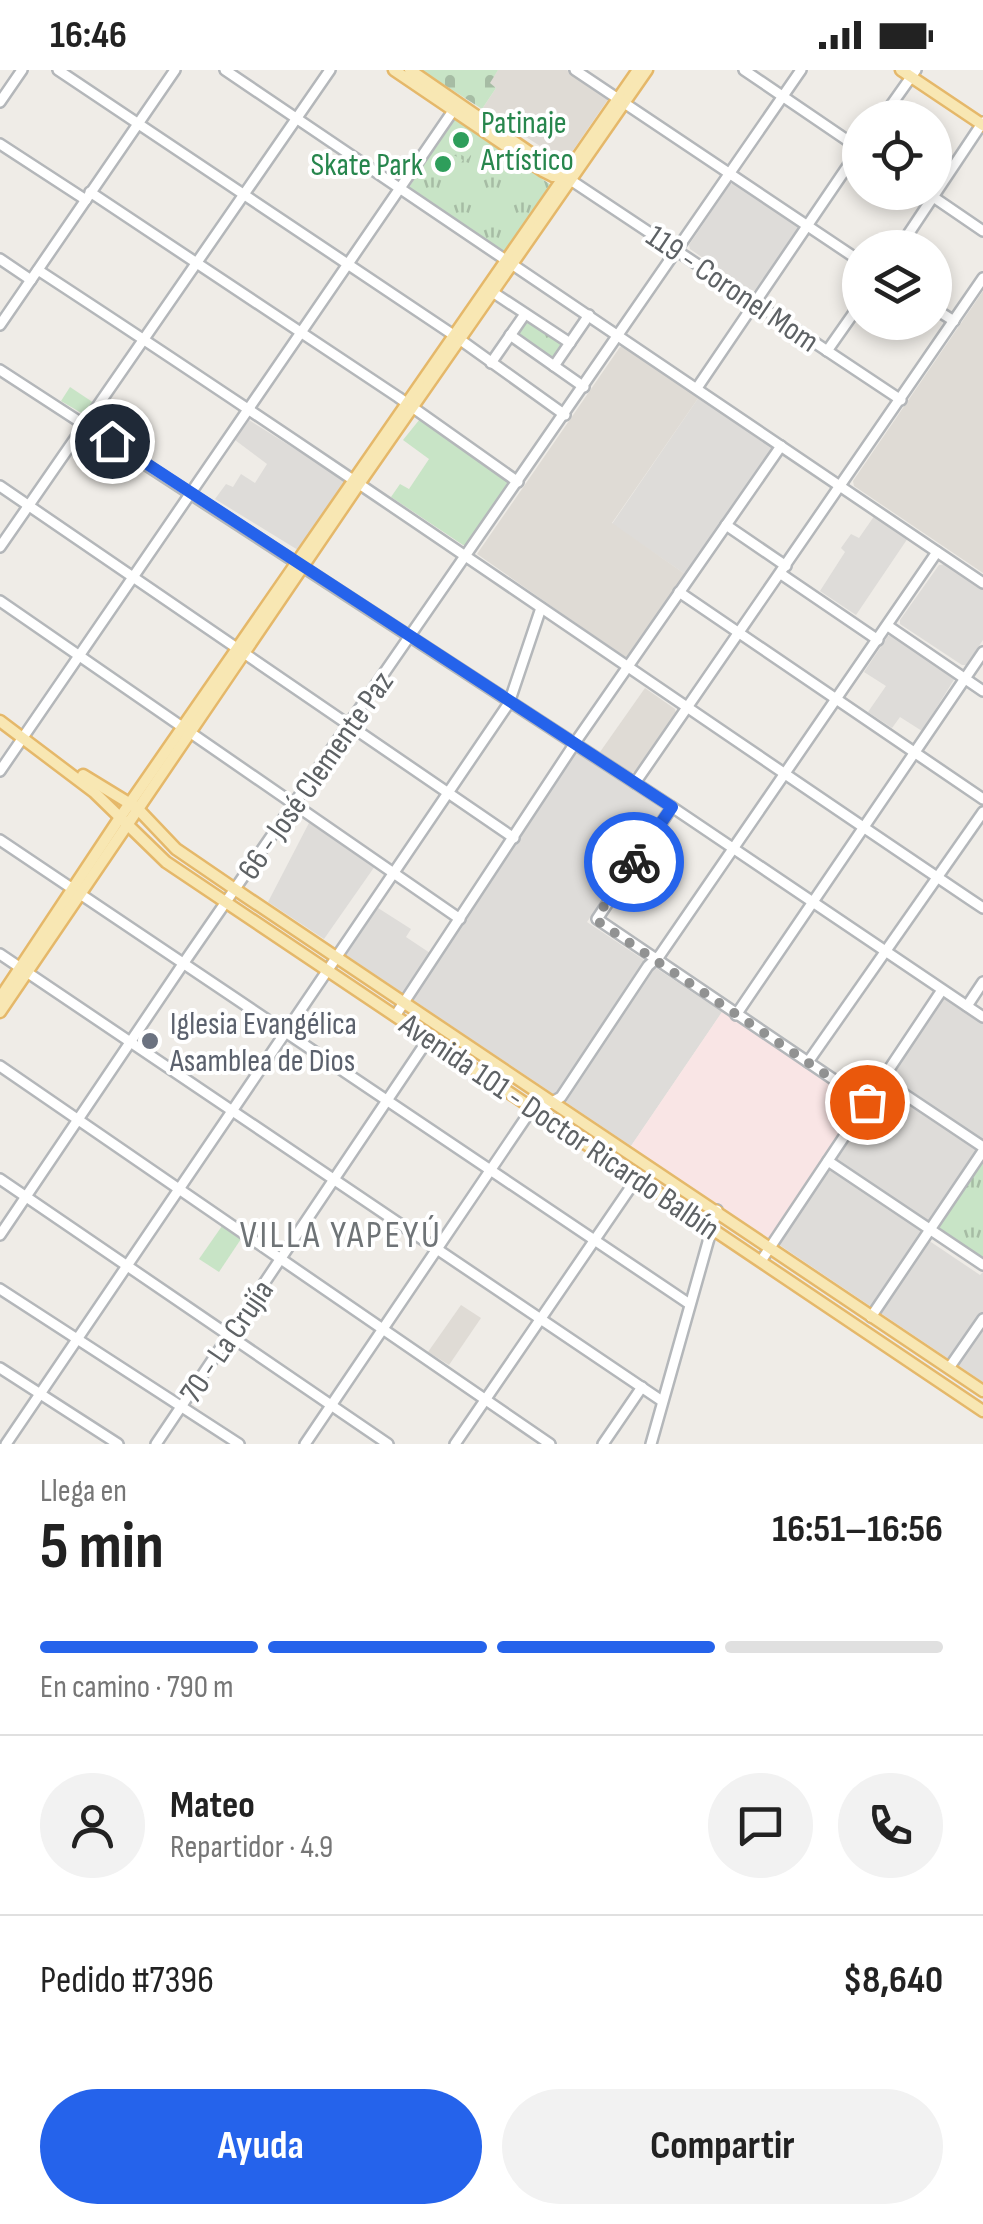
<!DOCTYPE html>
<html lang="es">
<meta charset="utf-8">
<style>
body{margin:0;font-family:"Sofia Sans Condensed",sans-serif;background:#f2f2f2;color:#222;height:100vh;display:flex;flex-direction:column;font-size:38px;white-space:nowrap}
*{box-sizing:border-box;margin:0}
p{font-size:32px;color:#767676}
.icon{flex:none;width:55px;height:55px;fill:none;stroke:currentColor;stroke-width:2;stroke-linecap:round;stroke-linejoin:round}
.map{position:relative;height:1374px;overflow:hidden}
.panel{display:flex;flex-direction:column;background:#fff;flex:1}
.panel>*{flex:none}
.tools{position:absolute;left:842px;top:30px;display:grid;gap:20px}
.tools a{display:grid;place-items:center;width:110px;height:110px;border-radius:50%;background:#fff;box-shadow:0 5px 15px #0003;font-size:50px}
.pin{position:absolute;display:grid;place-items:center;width:85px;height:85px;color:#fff;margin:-42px;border:5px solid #fff;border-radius:50%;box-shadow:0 2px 10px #0007}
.courier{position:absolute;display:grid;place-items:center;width:100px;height:100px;margin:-50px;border:8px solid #2563eb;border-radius:50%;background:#fff;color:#222;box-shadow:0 2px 12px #0007}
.overview em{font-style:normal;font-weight:700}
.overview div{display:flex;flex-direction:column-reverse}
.overview{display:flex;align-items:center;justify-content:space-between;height:170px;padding:0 40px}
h1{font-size:65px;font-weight:700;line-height:75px}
.bar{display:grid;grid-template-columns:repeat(4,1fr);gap:15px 10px;align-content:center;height:120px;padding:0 40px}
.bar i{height:12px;border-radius:8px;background:#e0e0e0}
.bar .current{background:#2563eb}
.bar p{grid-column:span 4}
.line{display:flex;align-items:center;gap:25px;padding:0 40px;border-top:2px solid #e0e0e0}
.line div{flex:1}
.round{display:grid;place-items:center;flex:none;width:105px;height:105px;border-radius:52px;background:#f2f2f2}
.cta{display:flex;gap:20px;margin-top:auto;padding:20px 40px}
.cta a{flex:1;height:115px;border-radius:60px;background:#2563eb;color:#fff;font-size:40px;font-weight:700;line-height:115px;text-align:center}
.cta a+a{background:#f2f2f2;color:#222}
.status{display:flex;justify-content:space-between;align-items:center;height:70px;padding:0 50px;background:#fff;direction:ltr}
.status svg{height:28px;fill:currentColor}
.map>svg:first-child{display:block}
</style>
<div class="status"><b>16:46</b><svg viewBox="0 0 49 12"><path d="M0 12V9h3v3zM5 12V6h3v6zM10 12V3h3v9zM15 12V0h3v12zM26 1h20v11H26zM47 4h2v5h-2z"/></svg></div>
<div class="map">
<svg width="983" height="1374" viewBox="0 0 983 1374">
<defs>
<pattern id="grass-tufts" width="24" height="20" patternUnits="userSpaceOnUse" patternTransform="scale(2.5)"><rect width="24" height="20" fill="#c8e4c6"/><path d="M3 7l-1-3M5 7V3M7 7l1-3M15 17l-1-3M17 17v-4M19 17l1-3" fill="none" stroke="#a6bca4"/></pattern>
<pattern id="cemetery-stones" width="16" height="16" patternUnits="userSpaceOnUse" patternTransform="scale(2.5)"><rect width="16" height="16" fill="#c8e4c6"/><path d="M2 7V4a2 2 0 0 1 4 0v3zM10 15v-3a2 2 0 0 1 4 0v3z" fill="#a6bca4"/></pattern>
</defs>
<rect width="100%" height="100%" fill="#efece7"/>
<g fill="#dedcd9">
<polygon points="735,113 797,155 798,159 757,220 751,221 690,179 689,175 730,114"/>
<polygon points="699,327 772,379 685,504 612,454"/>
<polygon points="249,350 343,409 344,414 298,480 215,429 226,414 233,417 241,404 255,413 267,394 235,370"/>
<polygon points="875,445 908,468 856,545 820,521 845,482 841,478 851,464 859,468"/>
<polygon points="946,494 983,519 983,570 966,595 962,595 900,554 900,550 939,495"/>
<polygon points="892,565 955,608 922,661 900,647 892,658 868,642 886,616 864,602 888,566"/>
<polygon points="577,681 665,738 587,852 722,942 631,1076 346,885 378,838 411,859 406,867 439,889"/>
<polygon points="310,751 375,796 324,869 268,832"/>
<polygon points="942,928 947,928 983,951 983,1071 919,1164 980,1205 983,1202 983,1312 778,1174"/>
</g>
<g fill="#dfdbd5">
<polygon points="498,0 567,0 609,28 565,92 482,39 496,18 489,13"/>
<polygon points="983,221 983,503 854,416 853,411"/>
<polygon points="624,276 699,327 612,453 685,504 627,589 477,484 620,277"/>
<polygon points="645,618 675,639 676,643 635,702 631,703 600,682"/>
<polygon points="461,1235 481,1248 449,1295 428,1282"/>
</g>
<polygon fill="#f9e5e5" points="722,942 860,1033 769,1168 631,1076"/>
<g fill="url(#grass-tufts)">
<polygon points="455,50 551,115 505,182 409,117"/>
<polygon points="525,248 565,275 553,292 514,264"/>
<polygon points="70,317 94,333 87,344 83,344 61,331"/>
<polygon points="983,1088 983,1189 936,1158"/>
</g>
<polygon fill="url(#cemetery-stones)" points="421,0 498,0 490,13 496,18 482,39"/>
<g fill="#c8e4c6">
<polygon points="455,50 482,68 468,89 440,72"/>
<polygon points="437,76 463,90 447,113 422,97"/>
<polygon points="420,349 508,410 509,414 467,475 463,475 391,427 400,414 409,419 429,389 403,370"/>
<polygon points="222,1156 241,1169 219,1202 199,1189"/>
</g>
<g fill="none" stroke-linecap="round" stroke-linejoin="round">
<defs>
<g id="minor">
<polyline points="58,0 455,266 565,345"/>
<polyline points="225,0 983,513"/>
<polyline points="575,0 860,191"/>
<polyline points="744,0 860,79"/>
<polyline points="0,32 22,0"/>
<polyline points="882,48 916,0"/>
<polyline points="0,74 86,130"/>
<polyline points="566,107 901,330"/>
<polyline points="90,122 398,327 518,412"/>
<polyline points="926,122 983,161"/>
<polyline points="899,178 983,52"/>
<polyline points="0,189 31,210"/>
<path d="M38,200C356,408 668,626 983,838"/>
<polyline points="494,223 570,273"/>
<polyline points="935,239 954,251"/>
<polyline points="0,255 175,0"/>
<polyline points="510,265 584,317"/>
<polyline points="827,281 860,234"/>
<polyline points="491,293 525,244"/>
<polyline points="554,296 589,245"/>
<polyline points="0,300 672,737 983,947"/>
<polyline points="697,318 860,78"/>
<polyline points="0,416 514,768"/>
<polyline points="726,455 786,496"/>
<polyline points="0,477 330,0"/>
<polyline points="781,504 878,570"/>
<polyline points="679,522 983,729"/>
<polyline points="0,531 460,849"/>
<polyline points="888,556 983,621"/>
<polyline points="0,701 457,35"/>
<polyline points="635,713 983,208"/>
<polyline points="672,737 597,849 867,1032"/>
<polyline points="0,770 688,1233"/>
<polyline points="0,884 662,1331"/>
<polyline points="967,936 983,912"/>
<polyline points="736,945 983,582"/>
<polyline points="395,946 579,667 781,376"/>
<polyline points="808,992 983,742"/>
<polyline points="0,996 550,1374"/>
<polyline points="883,1010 983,1077"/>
<polyline points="828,1091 983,1195"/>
<polyline points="0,1109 388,1374"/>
<polyline points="0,1165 183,894 801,0"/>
<polyline points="761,1191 942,920"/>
<polyline points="0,1219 239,1374"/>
<polyline points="871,1247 983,1081"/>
<polyline points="0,1298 118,1374"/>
<polyline points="949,1298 983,1249"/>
<polyline points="6,1374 509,633 541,538"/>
<polyline points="156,1374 429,968"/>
<polyline points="305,1374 527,1046 561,1027 648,896 660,885 937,482"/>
<polyline points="455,1374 637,1108"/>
<polyline points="603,1374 642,1317"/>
<polyline points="651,1374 717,1140"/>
</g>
<g id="major">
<polyline points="394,0 543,101 553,106 565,106"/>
<polyline points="410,0 564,106"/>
<polyline points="901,0 983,55"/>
<polyline points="0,651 94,722 166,792 983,1341"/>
<polyline points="83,705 137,738 176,779 236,820 983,1321"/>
<polyline points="0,928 121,746 638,0"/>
<polyline points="0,942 359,414 647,0"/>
</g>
</defs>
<use href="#minor" stroke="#b4b7ba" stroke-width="14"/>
<use href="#major" stroke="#e5b86a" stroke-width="15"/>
<use href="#minor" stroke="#fff" stroke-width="9"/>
<use href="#major" stroke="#f8e7b3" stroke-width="10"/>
</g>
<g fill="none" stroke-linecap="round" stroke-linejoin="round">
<polyline stroke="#919292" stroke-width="10" stroke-dasharray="0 18" points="634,792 598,845 600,853 867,1032"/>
<polyline stroke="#2563eb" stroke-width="12" points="112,371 672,737 634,792"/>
</g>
<g fill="#2e9e5b" stroke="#fff" stroke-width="4">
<circle cx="461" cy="70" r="10"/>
<circle cx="443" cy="94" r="10"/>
</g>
<circle fill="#6b7280" stroke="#fff" stroke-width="4" cx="150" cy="971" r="10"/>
<g text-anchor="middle" stroke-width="8" stroke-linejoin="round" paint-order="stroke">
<g font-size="32" fill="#27864d" stroke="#fff" text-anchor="start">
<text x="481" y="63">Patinaje<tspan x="481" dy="37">Artístico</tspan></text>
<text x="423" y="105" text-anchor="end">Skate Park</text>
</g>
<g font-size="32" fill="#5e6265" stroke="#fff">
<text transform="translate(733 218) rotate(34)" y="11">119 - Coronel Mom</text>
<text transform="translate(315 705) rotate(-55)" y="11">66 - José Clemente Paz</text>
<text transform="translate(560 1056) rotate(34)" y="11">Avenida 101 - Doctor Ricardo Balbín</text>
<text transform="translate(226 1271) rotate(-56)" y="11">70 - La Crujía</text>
</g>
<g font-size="32" fill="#5b616d" stroke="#fff" text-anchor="start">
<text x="170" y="964">Iglesia Evangélica<tspan x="170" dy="37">Asamblea de Dios</tspan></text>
</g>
<g font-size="38" letter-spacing="2.5" fill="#6f7477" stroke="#fff">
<text x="341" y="1177">VILLA YAPEYÚ</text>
</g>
</g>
</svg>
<div class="tools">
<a><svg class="icon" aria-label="locate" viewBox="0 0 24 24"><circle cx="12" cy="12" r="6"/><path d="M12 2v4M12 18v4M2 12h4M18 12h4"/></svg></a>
<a><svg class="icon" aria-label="layers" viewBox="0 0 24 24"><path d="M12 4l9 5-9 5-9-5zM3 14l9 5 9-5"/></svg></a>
</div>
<div class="pin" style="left:867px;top:1032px;background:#ea580c"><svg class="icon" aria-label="bag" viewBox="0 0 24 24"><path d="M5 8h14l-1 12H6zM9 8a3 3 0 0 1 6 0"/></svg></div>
<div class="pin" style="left:112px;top:371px;background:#1f2937"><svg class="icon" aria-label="home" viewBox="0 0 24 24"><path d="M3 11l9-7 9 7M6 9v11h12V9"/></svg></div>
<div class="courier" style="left:634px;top:792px"><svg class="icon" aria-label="bike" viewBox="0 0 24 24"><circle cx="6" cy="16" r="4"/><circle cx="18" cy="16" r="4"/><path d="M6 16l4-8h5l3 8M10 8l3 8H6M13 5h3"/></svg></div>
</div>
<section class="panel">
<div class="overview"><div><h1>5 min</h1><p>Llega en</p></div><em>16:51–16:56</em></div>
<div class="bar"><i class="current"></i><i class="current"></i><i class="current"></i><i></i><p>En camino · 790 m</p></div>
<div class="line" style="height:180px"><a class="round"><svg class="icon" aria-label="person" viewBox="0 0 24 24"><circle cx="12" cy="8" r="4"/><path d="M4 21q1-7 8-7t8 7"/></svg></a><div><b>Mateo</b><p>Repartidor · 4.9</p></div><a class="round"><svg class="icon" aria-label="chat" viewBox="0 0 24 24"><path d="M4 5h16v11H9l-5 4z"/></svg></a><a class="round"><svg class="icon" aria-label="phone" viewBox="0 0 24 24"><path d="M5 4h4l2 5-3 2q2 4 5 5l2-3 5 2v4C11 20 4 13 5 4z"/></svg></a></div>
<div class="line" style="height:130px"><div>Pedido #7396</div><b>$8,640</b></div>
<div class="cta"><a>Ayuda</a><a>Compartir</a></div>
</section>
